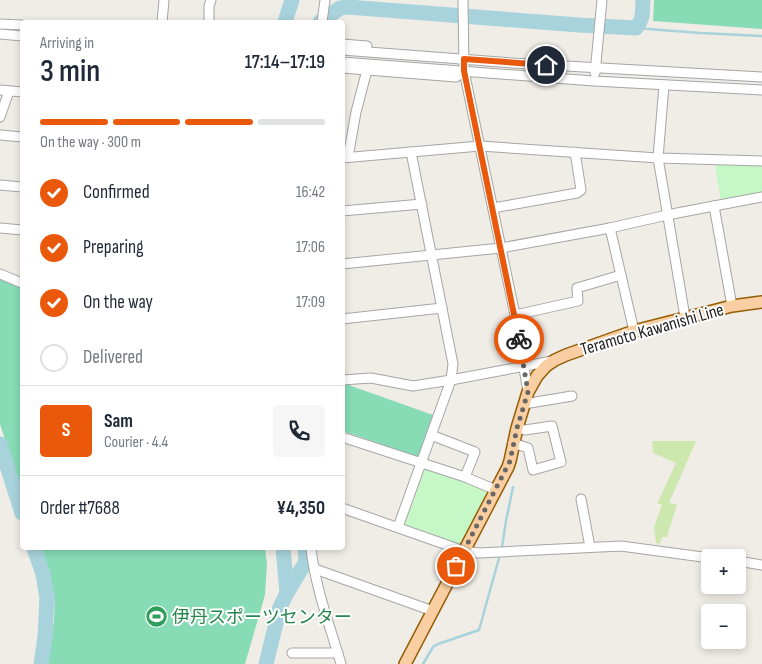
<!DOCTYPE html>
<meta charset="utf-8">
<style>
body{margin:0;font-family:"Sofia Sans Condensed","Noto Sans JP",sans-serif;background:#f6f6f7;color:#1f2937;height:100vh;display:flex;flex-direction:column;font-size:19px;white-space:nowrap}
*{box-sizing:border-box;margin:0}
p{font-size:16px;color:#747a83}
.icon{flex:none;width:28px;height:28px;fill:none;stroke:currentColor;stroke-width:2;stroke-linecap:round;stroke-linejoin:round}
.map{position:relative;flex:1;overflow:hidden}
.side{position:absolute;left:20px;top:20px;width:325px;height:530px;display:flex;flex-direction:column;background:#fff;border-radius:5px;box-shadow:0 2px 8px #0003}
.side>*{flex:none}
.fabs{position:absolute;left:701px;top:549px;display:grid;gap:10px}
.fabs a{display:grid;place-items:center;width:45px;height:45px;border-radius:5px;background:#fff;box-shadow:0 2px 8px #0003;font-size:25px}
.pin{position:absolute;display:grid;place-items:center;width:42px;height:42px;color:#fff;margin:-21px;border:2px solid #fff;border-radius:50%;box-shadow:0 1px 5px #0007}
.courier{position:absolute;display:grid;place-items:center;width:50px;height:50px;margin:-25px;border:4px solid #ea580c;border-radius:50%;background:#fff;color:#222;box-shadow:0 1px 6px #0007}
.headline em{font-style:normal;font-weight:600}
.headline div{display:flex;flex-direction:column-reverse}
.headline{display:flex;align-items:center;justify-content:space-between;height:85px;padding:0 20px}
h1{font-size:32px;font-weight:600;line-height:38px}
.bar{display:grid;grid-template-columns:repeat(4,1fr);gap:8px 5px;align-content:center;height:60px;padding:0 20px}
.bar i{height:6px;border-radius:4px;background:#e0e1e3}
.bar .active{background:#ea580c}
.bar p{grid-column:span 4}
.line{display:flex;align-items:center;gap:12px;padding:0 20px;border-top:1px solid #e0e1e3}
.line div{flex:1}
.round{display:grid;place-items:center;flex:none;width:52px;height:52px;border-radius:5px;background:#f6f6f7}
ol{padding:0 20px;list-style:none}
li{display:flex;align-items:center;gap:15px;height:55px}
li p{margin-inline-start:auto}
li .icon{padding:5px;border-radius:50%;background:#ea580c;color:#fff;stroke-width:4}
li:last-child{color:#747a83}
li i{width:28px;height:28px;border:2px solid #e0e1e3;border-radius:50%}
.map>svg:first-child{display:block}
</style>
<div class="map">
<svg width="762" height="664" viewBox="0 0 762 664">
<rect width="100%" height="100%" fill="#f0ece6"/>
<polygon fill="#cde8ae" points="652,441 696,441 669,503 677,504 667,537 662,537 660,544 656,543 654,528 662,504 657,504 676,463 653,453"/>
<g fill="#c5f8c6">
<polygon points="715,165 762,166 762,194 721,202"/>
<polygon points="427,469 489,490 467,541 459,545 406,526 404,522 422,470"/>
</g>
<g fill="#87dcb6">
<polygon points="654,0 762,0 762,29 653,21"/>
<polygon points="0,278 13,285 22,287 22,492 0,424"/>
<polygon points="343,383 433,415 418,457 343,431"/>
<path d="M41,548H265L267,564L265,595L245,664H48C51,644 56,617 54,597C52,580 46,564 41,548Z"/>
</g>
<g fill="none" stroke-linecap="round" stroke-linejoin="round">
<g stroke="#a8d3dc" stroke-width="2.5">
<polyline points="636,28 700,33 762,36"/>
<polyline points="502,547 506,521 513,487"/>
<polyline points="423,664 433,647 438,644 479,630 499,558"/>
</g>
<g stroke="#a8d3dc" stroke-width="15">
<polyline points="285,22 292,0"/>
<path d="M320,22L340,8L348,7L579,25L636,28C644,18 642,13 643,0"/>
<polyline points="0,444 22,513"/>
<polyline points="34,548 43,574 47,598 45,637 41,664"/>
<polyline points="287,593 305,563 306,559 305,548"/>
<polyline points="266,664 280,607 287,593 283,548"/>
</g>
<defs>
<g id="minor">
<polyline points="463,0 464,71 515,315 528,392"/>
<polyline points="162,22 164,0"/>
<polyline points="209,22 209,6 211,0"/>
<polyline points="322,22 325,0"/>
<polyline points="0,24 22,25"/>
<polyline points="0,34 22,36"/>
<polyline points="342,44 367,46"/>
<polyline points="342,50 512,63 762,77"/>
<polyline points="342,62 594,81 762,90"/>
<polyline points="342,68 456,77 464,71"/>
<polyline points="595,73 602,0"/>
<polyline points="664,85 658,158 685,317"/>
<polyline points="0,90 22,92"/>
<polyline points="0,117 9,91"/>
<polyline points="0,135 22,137"/>
<polyline points="348,157 356,112 367,70"/>
<polyline points="342,158 480,146 658,158 762,161"/>
<polyline points="0,185 22,187"/>
<polyline points="714,206 762,197"/>
<polyline points="493,208 577,193 581,190 575,152"/>
<polyline points="342,211 422,204"/>
<polyline points="0,228 22,230"/>
<polyline points="610,228 634,331"/>
<polyline points="342,264 501,248 610,228 667,215 714,206 732,306"/>
<polyline points="0,274 17,281 22,283"/>
<polyline points="515,315 578,301 577,288 621,275"/>
<polyline points="342,319 442,308"/>
<polyline points="342,380 371,378 413,386 451,380 552,361"/>
<polyline points="524,404 572,396"/>
<polyline points="342,437 465,477 475,452 431,435"/>
<polyline points="513,443 528,448 533,470 561,462 552,426 525,430 517,428"/>
<polyline points="465,477 496,490"/>
<polyline points="581,499 590,547"/>
<polyline points="342,508 464,551 479,553 621,546 710,558"/>
<polyline points="398,527 451,380 453,364 411,152"/>
<path d="M311,548C315,587 330,626 341,664"/>
<polyline points="738,561 762,565"/>
<polyline points="315,569 433,611"/>
<polyline points="292,653 338,653"/>
</g>
<polyline id="major" points="405,664 508,467 510,461 517,428 528,392 537,376 546,366 555,360 566,355 634,331 732,306 762,302"/>
</defs>
<use href="#minor" stroke="#a6a6a6" stroke-width="11"/>
<use href="#major" stroke="#955e05" stroke-width="14"/>
<use href="#minor" stroke="#fff" stroke-width="9"/>
<use href="#major" stroke="#f9cea2" stroke-width="11"/>
</g>
<g fill="none" stroke-linecap="round" stroke-linejoin="round">
<polyline stroke="#686765" stroke-width="5" stroke-dasharray="0 9" points="456,566 510,461 517,428 528,392 519,339"/>
<polyline stroke="#ea580c" stroke-width="6" points="519,339 464,71 464,59 546,65"/>
</g>
<defs>
<symbol id="stadium-disc" viewBox="-11 -11 22 22"><circle r="9.5" fill="#2e9e5b" stroke="#fff"/><path d="M0-5a6.5 5 0 1 0 0 10a6.5 5 0 1 0 0-10ZM-3.5-1.8h7v3.6h-7Z" fill="#fff"/></symbol>
</defs>
<g fill-rule="evenodd">
<use href="#stadium-disc" x="144" y="604" width="25" height="25"/>
</g>
<g text-anchor="middle" stroke-width="4" stroke-linejoin="round" paint-order="stroke">
<g font-size="18" fill="#1f1f1f" stroke="#fff">
<text transform="translate(652 329) rotate(-16)" y="6">Teramoto Kawanishi Line</text>
</g>
<g font-size="18" fill="#27864d" stroke="#fff" text-anchor="start">
<text x="172" y="623">伊丹スポーツセンター</text>
</g>
</g>
</svg>
<div class="fabs">
<a>+</a>
<a>−</a>
</div>
<div class="pin" style="left:456px;top:566px;background:#ea580c"><svg class="icon" aria-label="bag" viewBox="0 0 24 24"><path d="M5 8h14l-1 12H6zM9 8a3 3 0 0 1 6 0"/></svg></div>
<div class="pin" style="left:546px;top:65px;background:#1f2937"><svg class="icon" aria-label="home" viewBox="0 0 24 24"><path d="M3 11l9-7 9 7M6 9v11h12V9"/></svg></div>
<div class="courier" style="left:519px;top:339px"><svg class="icon" aria-label="bike" viewBox="0 0 24 24"><circle cx="6" cy="16" r="4"/><circle cx="18" cy="16" r="4"/><path d="M6 16l4-8h5l3 8M10 8l3 8H6M13 5h3"/></svg></div>
<section class="side">
<div class="headline"><div><h1>3 min</h1><p>Arriving in</p></div><em>17:14–17:19</em></div>
<div class="bar"><i class="active"></i><i class="active"></i><i class="active"></i><i></i><p>On the way · 300 m</p></div>
<ol>
<li><svg class="icon" aria-label="check" viewBox="0 0 24 24"><path d="M5 12l5 5 9-10"/></svg>Confirmed<p>16:42</p></li>
<li><svg class="icon" aria-label="check" viewBox="0 0 24 24"><path d="M5 12l5 5 9-10"/></svg>Preparing<p>17:06</p></li>
<li><svg class="icon" aria-label="check" viewBox="0 0 24 24"><path d="M5 12l5 5 9-10"/></svg>On the way<p>17:09</p></li>
<li><i></i>Delivered</li>
</ol>
<div class="line" style="height:90px"><b class="round" style="background:#ea580c;color:#fff">S</b><div><b>Sam</b><p>Courier · 4.4</p></div><a class="round"><svg class="icon" aria-label="phone" viewBox="0 0 24 24"><path d="M5 4h4l2 5-3 2q2 4 5 5l2-3 5 2v4C11 20 4 13 5 4z"/></svg></a></div>
<div class="line" style="height:65px"><div>Order #7688</div><b>¥4,350</b></div>
</section>
</div>
